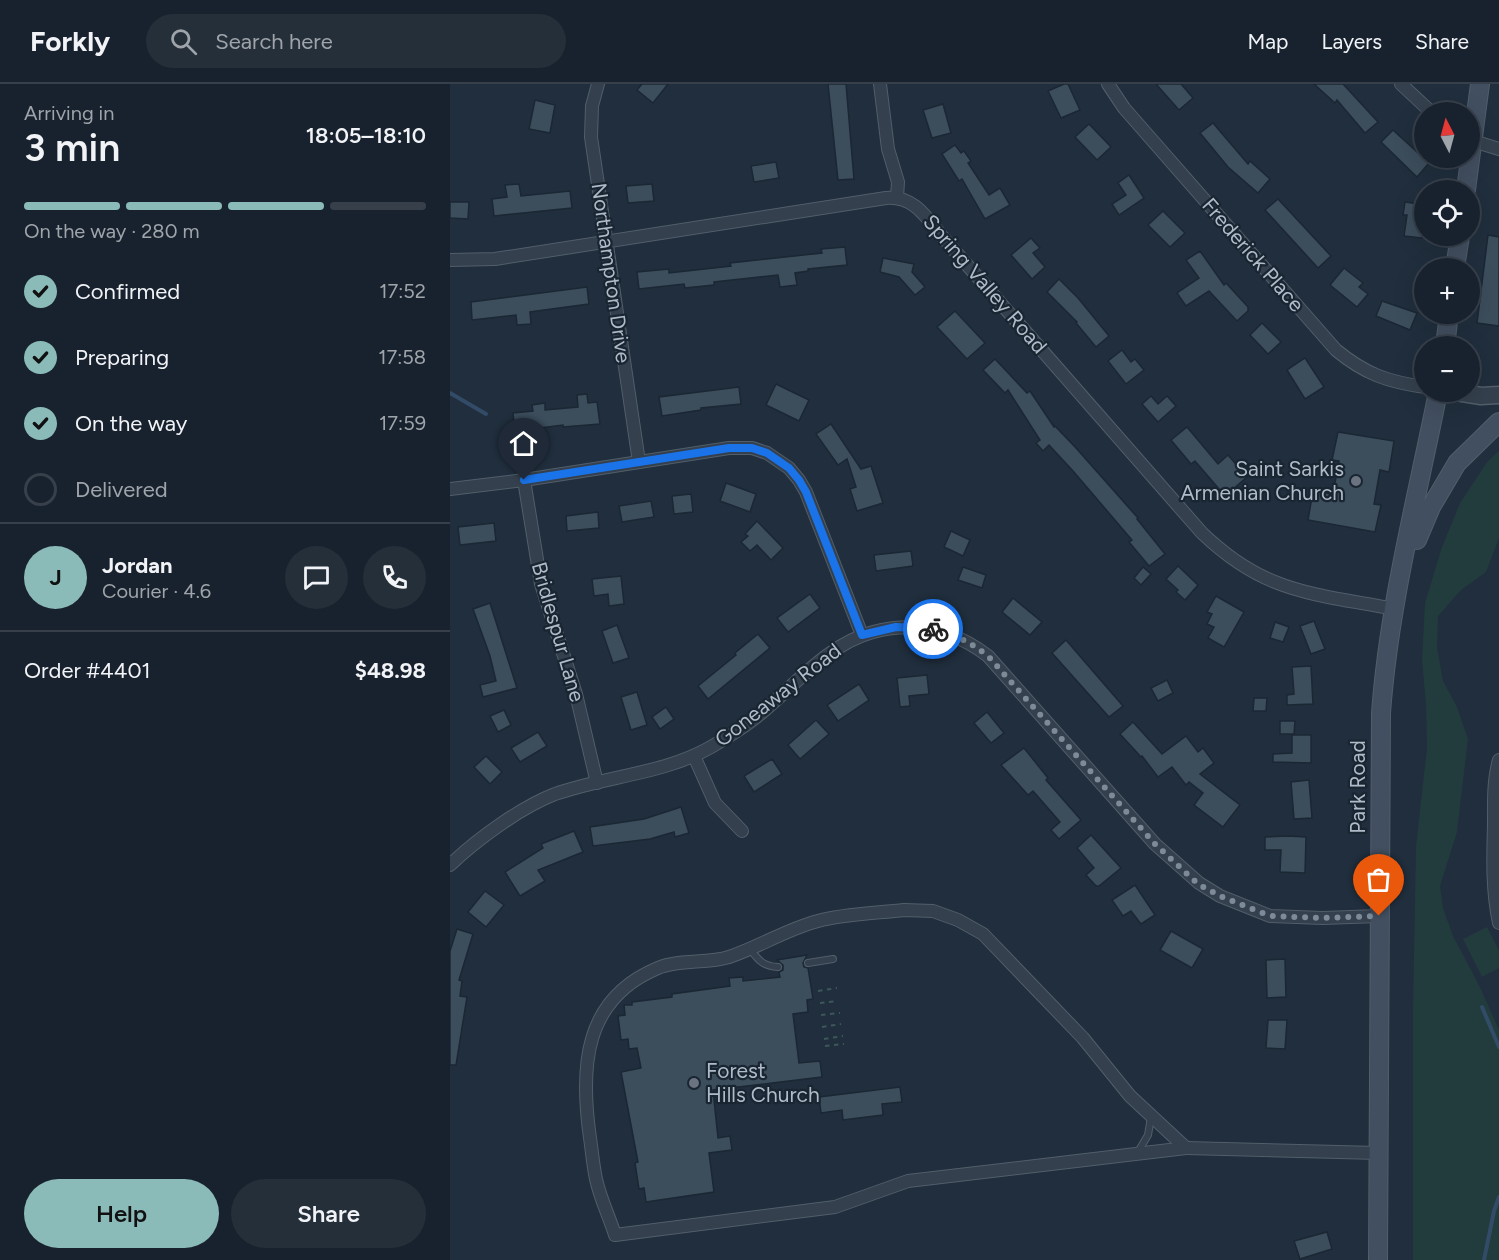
<!DOCTYPE html>
<meta charset="utf-8">
<style>
body{margin:0;font-family:Figtree,sans-serif;background:#252f3a;color:#f1f3f6;height:100vh;display:flex;flex-direction:column;font-size:22px;white-space:nowrap}
*{box-sizing:border-box;margin:0}
p{font-size:20px;color:#9fa4aa}
.icon{flex:none;width:33px;height:33px;fill:none;stroke:currentColor;stroke-width:2;stroke-linecap:round;stroke-linejoin:round}
.map{position:relative;flex:1;overflow:hidden}
.drawer{display:flex;flex-direction:column;background:#18222e;width:450px}
.drawer>*{flex:none}
.needle{width:39px;rotate:354deg}
.fabs{position:absolute;left:964px;top:18px;display:grid;gap:12px}
.fabs a{display:grid;place-items:center;width:66px;height:66px;border-radius:50%;background:#18222e;box-shadow:0 6px 24px #0002,0 0 0 2px #363f4a;font-size:30px}
.pin{position:absolute;display:grid;place-items:center;width:51px;height:51px;color:#fff;margin:-62px -26px;border-radius:50% 50% 50% 0;rotate:-45deg;box-shadow:0 0 6px #0007}
.pin .icon{rotate:45deg}
.courier{position:absolute;display:grid;place-items:center;width:60px;height:60px;margin:-30px;border:4px solid #1a73e8;border-radius:50%;background:#fff;color:#222;box-shadow:0 2px 8px #0007}
.headline em{font-style:normal;font-weight:600}
.headline div{display:flex;flex-direction:column-reverse}
.headline{display:flex;align-items:center;justify-content:space-between;height:102px;padding:0 24px}
h1{font-size:39px;font-weight:600;line-height:45px}
.bar{display:grid;grid-template-columns:repeat(4,1fr);gap:9px 6px;align-content:center;height:72px;padding:0 24px}
.bar i{height:8px;border-radius:4px;background:#363f4a}
.bar .on{background:#8bbbb9}
.bar p{grid-column:span 4}
.line{display:flex;align-items:center;gap:15px;padding:0 24px;border-top:2px solid #363f4a}
.line div{flex:1}
.round{display:grid;place-items:center;flex:none;width:63px;height:63px;border-radius:32px;background:#252f3a}
ol{padding:0 24px;list-style:none}
li{display:flex;align-items:center;gap:18px;height:66px}
li p{margin-inline-start:auto}
li .icon{padding:6px;border-radius:50%;background:#8bbbb9;color:#111;stroke-width:4}
li:last-child{color:#9fa4aa}
li i{width:33px;height:33px;border:3px solid #363f4a;border-radius:50%}
.action{display:flex;gap:12px;margin-top:auto;padding:12px 24px}
.action a{flex:1;height:69px;border-radius:36px;background:#8bbbb9;color:#111;font-size:24px;font-weight:600;line-height:69px;text-align:center}
.action a+a{background:#252f3a;color:#f1f3f6}
header{display:flex;align-items:center;gap:36px;box-sizing:border-box;height:84px;padding:0 30px;background:#18222e;border-bottom:2px solid #363f4a}
header strong{font-size:28px}
nav{display:flex;gap:33px;margin-inline-start:auto;font-size:21px}
.search{width:420px;height:54px;background:#252f3a;display:flex;align-items:center;gap:15px;box-sizing:border-box;padding:0 21px;border-radius:33px;color:#9fa4aa;font-size:22px}
main{display:flex;flex:1;min-height:0}
.map>svg:first-child{display:block}
</style>
<header>
<strong>Forkly</strong>
<div class="search"><svg class="icon" aria-label="search" viewBox="0 0 24 24"><circle cx="10" cy="10" r="6"/><path d="M15 15l6 6"/></svg>Search here</div>
<nav><a>Map</a><a>Layers</a><a>Share</a></nav>
</header>
<main>
<section class="drawer">
<div class="headline"><div><h1>3 min</h1><p>Arriving in</p></div><em>18:05–18:10</em></div>
<div class="bar"><i class="on"></i><i class="on"></i><i class="on"></i><i></i><p>On the way · 280 m</p></div>
<ol>
<li><svg class="icon" aria-label="check" viewBox="0 0 24 24"><path d="M5 12l5 5 9-10"/></svg>Confirmed<p>17:52</p></li>
<li><svg class="icon" aria-label="check" viewBox="0 0 24 24"><path d="M5 12l5 5 9-10"/></svg>Preparing<p>17:58</p></li>
<li><svg class="icon" aria-label="check" viewBox="0 0 24 24"><path d="M5 12l5 5 9-10"/></svg>On the way<p>17:59</p></li>
<li><i></i>Delivered</li>
</ol>
<div class="line" style="height:108px"><b class="round" style="background:#8bbbb9;color:#111">J</b><div><b>Jordan</b><p>Courier · 4.6</p></div><a class="round"><svg class="icon" aria-label="chat" viewBox="0 0 24 24"><path d="M4 5h16v11H9l-5 4z"/></svg></a><a class="round"><svg class="icon" aria-label="phone" viewBox="0 0 24 24"><path d="M5 4h4l2 5-3 2q2 4 5 5l2-3 5 2v4C11 20 4 13 5 4z"/></svg></a></div>
<div class="line" style="height:78px"><div>Order #4401</div><b>$48.98</b></div>
<div class="action"><a>Help</a><a>Share</a></div>
</section>
<div class="map">
<svg width="1049" height="1176" viewBox="0 0 1049 1176">
<rect width="100%" height="100%" fill="#202e3d"/>
<g fill="#223c3d">
<polygon points="1049,367 1049,454 1036,488 1011,506 988,532 987,563 993,597 1007,623 1018,655 1007,748 990,802 993,824 1003,852 1030,903 1049,946 1049,1176 963,1176 963,923 966,762 977,664 976,620 972,576 975,519 992,463 1010,419 1037,378"/>
<polygon points="1037,843 1049,867 1049,884 1032,893 1013,855"/>
</g>
<g fill="none" stroke-linecap="round" stroke-linejoin="round">
<g stroke="#324b66" stroke-width="4">
<polyline points="0,309 36,330"/>
<polyline points="1032,923 1049,963"/>
<polyline points="1034,1176 1044,1127 1049,1113"/>
</g>
</g>
<g fill="#3c4d5c" stroke="#1b2733" stroke-width="1.5">
<polygon points="192,0 218,0 203,19 187,6"/>
<polygon points="378,0 396,0 404,95 388,96"/>
<polygon points="614,0 618,0 630,26 611,34 598,7"/>
<polygon points="706,0 731,0 743,14 729,26"/>
<polygon points="864,0 893,0 928,38 915,49 887,16 885,19"/>
<polygon points="85,16 105,21 100,49 79,45"/>
<polygon points="493,20 501,49 482,54 473,26"/>
<polygon points="763,39 798,80 800,77 820,95 808,109 778,83 750,49"/>
<polygon points="639,40 661,63 647,76 625,53"/>
<polygon points="943,46 979,79 967,93 931,58"/>
<polygon points="505,61 511,69 514,67 521,77 518,79 539,111 550,104 560,121 535,135 512,95 509,97 492,70"/>
<polygon points="326,78 329,94 304,98 301,82"/>
<polygon points="679,91 694,114 669,131 662,120 676,111 668,99"/>
<polygon points="69,100 71,112 120,107 122,124 44,132 42,115 57,113 55,101"/>
<polygon points="202,100 204,117 178,119 176,102"/>
<polygon points="828,115 881,172 868,184 815,126"/>
<polygon points="0,118 19,118 18,135 0,134"/>
<polygon points="955,118 975,121 972,154 954,152 957,131 953,131"/>
<polygon points="713,127 735,149 720,163 698,141"/>
<polygon points="1038,151 1049,153 1049,242 1027,239"/>
<polygon points="581,154 590,164 583,169 595,183 582,195 561,171"/>
<polygon points="395,163 397,181 358,185 358,187 345,189 347,201 330,203 328,191 264,198 264,201 235,204 234,200 189,205 187,188 219,185 219,189 281,182 280,179 372,169 371,165"/>
<polygon points="750,167 774,201 776,199 798,223 798,227 787,237 759,207 736,222 727,209 749,194 736,176"/>
<polygon points="433,174 464,180 462,188 475,203 465,211 449,193 430,188"/>
<polygon points="894,184 913,199 909,203 918,210 907,223 880,201"/>
<polygon points="609,195 628,214 659,252 646,263 626,239 627,238 597,208"/>
<polygon points="137,203 139,220 80,228 81,240 67,241 66,231 22,236 21,218"/>
<polygon points="932,217 967,229 960,246 926,232"/>
<polygon points="505,227 535,259 517,275 487,243"/>
<polygon points="812,239 831,258 818,270 800,251"/>
<polygon points="672,266 681,278 685,275 694,286 676,300 658,277"/>
<polygon points="855,274 874,303 855,315 837,286"/>
<polygon points="545,275 577,309 580,307 604,343 605,342 626,364 688,434 687,435 715,470 699,482 679,458 682,456 623,387 599,361 593,367 586,359 590,356 558,306 555,309 533,286"/>
<polygon points="326,300 359,316 349,337 316,321"/>
<polygon points="289,303 291,320 251,324 251,326 212,332 209,313"/>
<polygon points="137,310 138,319 147,318 150,340 113,343 113,341 65,347 63,329 83,327 82,321 95,319 95,326 128,323 127,311"/>
<polygon points="701,312 708,320 717,312 726,322 708,338 692,320"/>
<polygon points="381,340 411,385 421,382 433,419 407,427 400,405 406,403 397,375 388,381 366,350"/>
<polygon points="737,343 768,380 778,371 797,393 775,412 745,377 741,380 721,356"/>
<polygon points="888,348 944,357 939,388 930,386 924,420 931,421 925,448 858,436 863,407 883,410 889,377 882,376"/>
<polygon points="276,399 306,410 300,428 270,417"/>
<polygon points="241,410 243,428 224,430 222,412"/>
<polygon points="201,417 204,433 172,438 169,422"/>
<polygon points="148,428 149,444 117,447 116,432"/>
<polygon points="307,437 333,464 321,476 307,461 300,467 291,458 298,452 295,450"/>
<polygon points="44,439 46,457 10,461 8,443"/>
<polygon points="501,447 520,456 513,472 494,463"/>
<polygon points="461,467 463,482 426,487 424,471"/>
<polygon points="728,482 748,501 735,516 726,508 728,506 716,495"/>
<polygon points="513,483 536,491 532,504 508,496"/>
<polygon points="693,483 701,490 691,501 684,494"/>
<polygon points="171,492 174,520 159,522 158,510 144,512 142,495"/>
<polygon points="360,510 370,524 338,548 327,534"/>
<polygon points="766,512 794,528 774,563 758,554 764,543 757,540 762,530 757,528"/>
<polygon points="563,514 592,538 580,551 552,528"/>
<polygon points="40,519 67,604 33,613 30,601 46,597 40,572 23,525"/>
<polygon points="864,537 875,565 861,570 850,542"/>
<polygon points="825,538 839,543 833,558 820,554"/>
<polygon points="167,541 179,574 163,579 152,547"/>
<polygon points="308,550 320,564 258,615 248,602 286,571 285,569"/>
<polygon points="616,556 673,622 659,633 602,569"/>
<polygon points="861,582 863,620 837,621 837,611 844,610 842,583"/>
<polygon points="477,591 479,610 459,612 460,622 450,623 447,594"/>
<polygon points="717,596 723,609 708,617 701,604"/>
<polygon points="409,600 419,616 388,637 377,621"/>
<polygon points="187,608 197,641 181,646 171,613"/>
<polygon points="804,614 817,614 816,627 803,627"/>
<polygon points="216,623 224,635 210,645 202,633"/>
<polygon points="54,626 61,641 48,648 40,632"/>
<polygon points="537,628 554,649 541,659 524,639"/>
<polygon points="366,636 379,650 350,675 338,661"/>
<polygon points="830,637 845,637 844,650 830,650"/>
<polygon points="683,638 712,670 736,652 748,668 753,664 764,679 750,690 790,721 773,743 744,721 753,709 739,698 736,701 722,683 708,693 692,672 691,673 670,650"/>
<polygon points="88,648 97,662 70,678 61,664"/>
<polygon points="842,651 861,651 861,679 823,678 823,670 842,669"/>
<polygon points="574,664 598,694 596,696 631,736 609,755 601,746 610,738 583,707 578,711 551,681"/>
<polygon points="36,672 52,688 40,700 24,683"/>
<polygon points="322,675 332,690 304,708 294,692"/>
<polygon points="859,696 862,734 844,735 841,698"/>
<polygon points="231,723 239,749 225,753 224,748 200,755 143,762 140,743 194,735"/>
<polygon points="124,747 133,768 88,786 95,797 70,812 55,788 93,764 91,760"/>
<polygon points="641,751 671,784 649,802 646,802 636,791 644,784 627,764"/>
<polygon points="838,752 856,753 855,789 830,788 831,766 815,766 815,753"/>
<polygon points="685,801 705,831 691,840 681,827 673,832 662,816"/>
<polygon points="35,807 54,821 36,843 18,828"/>
<polygon points="7,845 23,850 9,896 12,897 10,912 17,913 6,981 0,981 0,867"/>
<polygon points="721,847 753,865 742,884 710,866"/>
<polygon points="357,871 353,879 354,883 358,884 363,915 357,916 358,928 343,930 349,979 370,977 372,993 263,1006 268,1054 280,1052 282,1066 259,1069 264,1108 196,1118 194,1104 189,1105 185,1079 188,1078 171,988 191,984 187,964 179,965 178,955 171,956 168,932 175,931 174,921 182,921 182,918 222,913 222,910 280,902 279,894 293,893 293,897 330,893 329,888 333,886 333,881 327,876"/>
<polygon points="835,875 836,913 817,914 816,876"/>
<polygon points="818,936 837,936 835,965 816,964"/>
<polygon points="450,1003 452,1018 432,1020 433,1031 393,1036 392,1026 371,1029 369,1013"/>
<polygon points="877,1148 882,1165 850,1175 844,1157"/>
</g>
<g fill="none" stroke-linecap="round" stroke-linejoin="round">
<defs>
<g id="service">
<path d="M300,865C309,877 313,882 328,883"/>
<polyline points="358,879 383,875"/>
<polyline points="688,1068 698,1051 701,1033"/>
</g>
<g id="minor">
<polyline points="148,0 142,22 141,53 189,378"/>
<polyline points="430,0 438,65 448,98 447,113"/>
<path d="M658,0L674,24L886,266C915,290 938,298 975,303"/>
<polyline points="951,0 981,28"/>
<polyline points="1020,56 1049,65"/>
<path d="M0,176L45,175L436,114C463,112 475,131 490,150L752,449C773,469 797,487 825,498C862,513 905,517 944,525"/>
<polyline points="74,396 91,500 126,610 147,699"/>
<polyline points="0,405 74,396 279,364 302,364 317,369 339,384 349,396 356,408 412,551"/>
<polyline points="244,672 265,719 292,747"/>
<path d="M1049,676C1043,697 1044,720 1044,741C1043,774 1042,806 1049,839"/>
<path d="M0,781C26,756 71,723 105,710C156,692 214,690 261,663C278,653 295,643 310,630C345,601 378,560 423,548C465,537 504,546 538,572L705,760L749,799L770,812L820,832L873,834L929,832"/>
<path d="M454,826L483,827L508,836L533,850L633,954L680,1012L736,1064L458,1097L385,1123L165,1151C159,1132 150,1114 146,1095C143,1081 142,1067 140,1054C130,984 133,915 208,884C230,875 257,880 279,873C309,863 337,845 368,837C392,830 428,829 454,826Z"/>
<polyline points="736,1064 928,1069"/>
</g>
<polyline id="tertiary" points="1006,308 1031,312 1049,311"/>
<g id="secondary">
<polyline points="1016,106 1030,0"/>
<polyline points="1005,184 1010,152"/>
<polyline points="995,262 999,230"/>
<polyline points="967,456 981,423 1007,379 1049,338"/>
<path d="M928,1176L931,629C939,520 967,414 988,308"/>
</g>
</defs>
<use href="#service" stroke="#525e6a" stroke-width="8"/>
<use href="#minor" stroke="#525e6a" stroke-width="14"/>
<use href="#tertiary" stroke="#525e6a" stroke-width="19"/>
<use href="#secondary" stroke="#525e6a" stroke-width="20"/>
<g stroke="#3d5858" stroke-width="2" stroke-dasharray="4.5 4.5" stroke-linecap="butt">
<polyline points="368,907 387,904"/>
<polyline points="370,919 388,917"/>
<polyline points="371,931 390,929"/>
<polyline points="372,943 391,940"/>
<polyline points="374,955 393,952"/>
<polyline points="375,962 394,960"/>
</g>
<use href="#service" stroke="#34404d" stroke-width="6"/>
<use href="#minor" stroke="#34404d" stroke-width="12"/>
<use href="#tertiary" stroke="#34404d" stroke-width="16"/>
<use href="#secondary" stroke="#424f60" stroke-width="18"/>
</g>
<g fill="none" stroke-linecap="round" stroke-linejoin="round">
<path stroke="#7d8a97" stroke-width="6" stroke-dasharray="0 10.8" d="M483,545C505,550 521,559 538,572L705,760L748,800L770,812L820,832L873,834L929,832"/>
<polyline stroke="#1a73e8" stroke-width="8" points="74,396 279,364 302,364 317,369 339,384 349,396 356,408 412,551 446,543 483,545"/>
</g>
<g fill="#6b7280" stroke="#192531" stroke-width="2">
<circle cx="906" cy="397" r="6"/>
<circle cx="244" cy="999" r="6"/>
</g>
<g text-anchor="middle" stroke-width="4.5" stroke-linejoin="round" paint-order="stroke">
<g font-size="21" fill="#afbbc8" stroke="#192531">
<text transform="translate(803 171) rotate(49)" y="7">Frederick Place</text>
<text transform="translate(161 189) rotate(82)" y="7">Northampton Drive</text>
<text transform="translate(535 200) rotate(49)" y="7">Spring Valley Road</text>
<text transform="translate(108 548) rotate(74)" y="7">Bridlespur Lane</text>
<text transform="translate(328 611) rotate(-38)" y="7">Goneaway Road</text>
<text transform="translate(908 703) rotate(-90)" y="7">Park Road</text>
</g>
<g font-size="21" fill="#afbbc8" stroke="#192531" text-anchor="end">
<text x="894" y="392">Saint Sarkis<tspan x="894" dy="24">Armenian Church</tspan></text>
<text x="256" y="994" text-anchor="start">Forest<tspan x="256" dy="24">Hills Church</tspan></text>
</g>
</g>
</svg>
<div class="fabs">
<a><svg class="needle" viewBox="-14 -14 28 28"><path d="M0-13l5 13h-10z" fill="#e53935"/><path d="M0 13l5-13h-10z" fill="#9fa4aa"/></svg></a>
<a><svg class="icon" aria-label="locate" viewBox="0 0 24 24"><circle cx="12" cy="12" r="6"/><path d="M12 2v4M12 18v4M2 12h4M18 12h4"/></svg></a>
<a>+</a>
<a>−</a>
</div>
<div class="pin" style="left:929px;top:832px;background:#ea580c"><svg class="icon" aria-label="bag" viewBox="0 0 24 24"><path d="M5 8h14l-1 12H6zM9 8a3 3 0 0 1 6 0"/></svg></div>
<div class="pin" style="left:74px;top:396px;background:#1f2937"><svg class="icon" aria-label="home" viewBox="0 0 24 24"><path d="M3 11l9-7 9 7M6 9v11h12V9"/></svg></div>
<div class="courier" style="left:483px;top:545px"><svg class="icon" aria-label="bike" viewBox="0 0 24 24"><circle cx="6" cy="16" r="4"/><circle cx="18" cy="16" r="4"/><path d="M6 16l4-8h5l3 8M10 8l3 8H6M13 5h3"/></svg></div>
</div>
</main>
